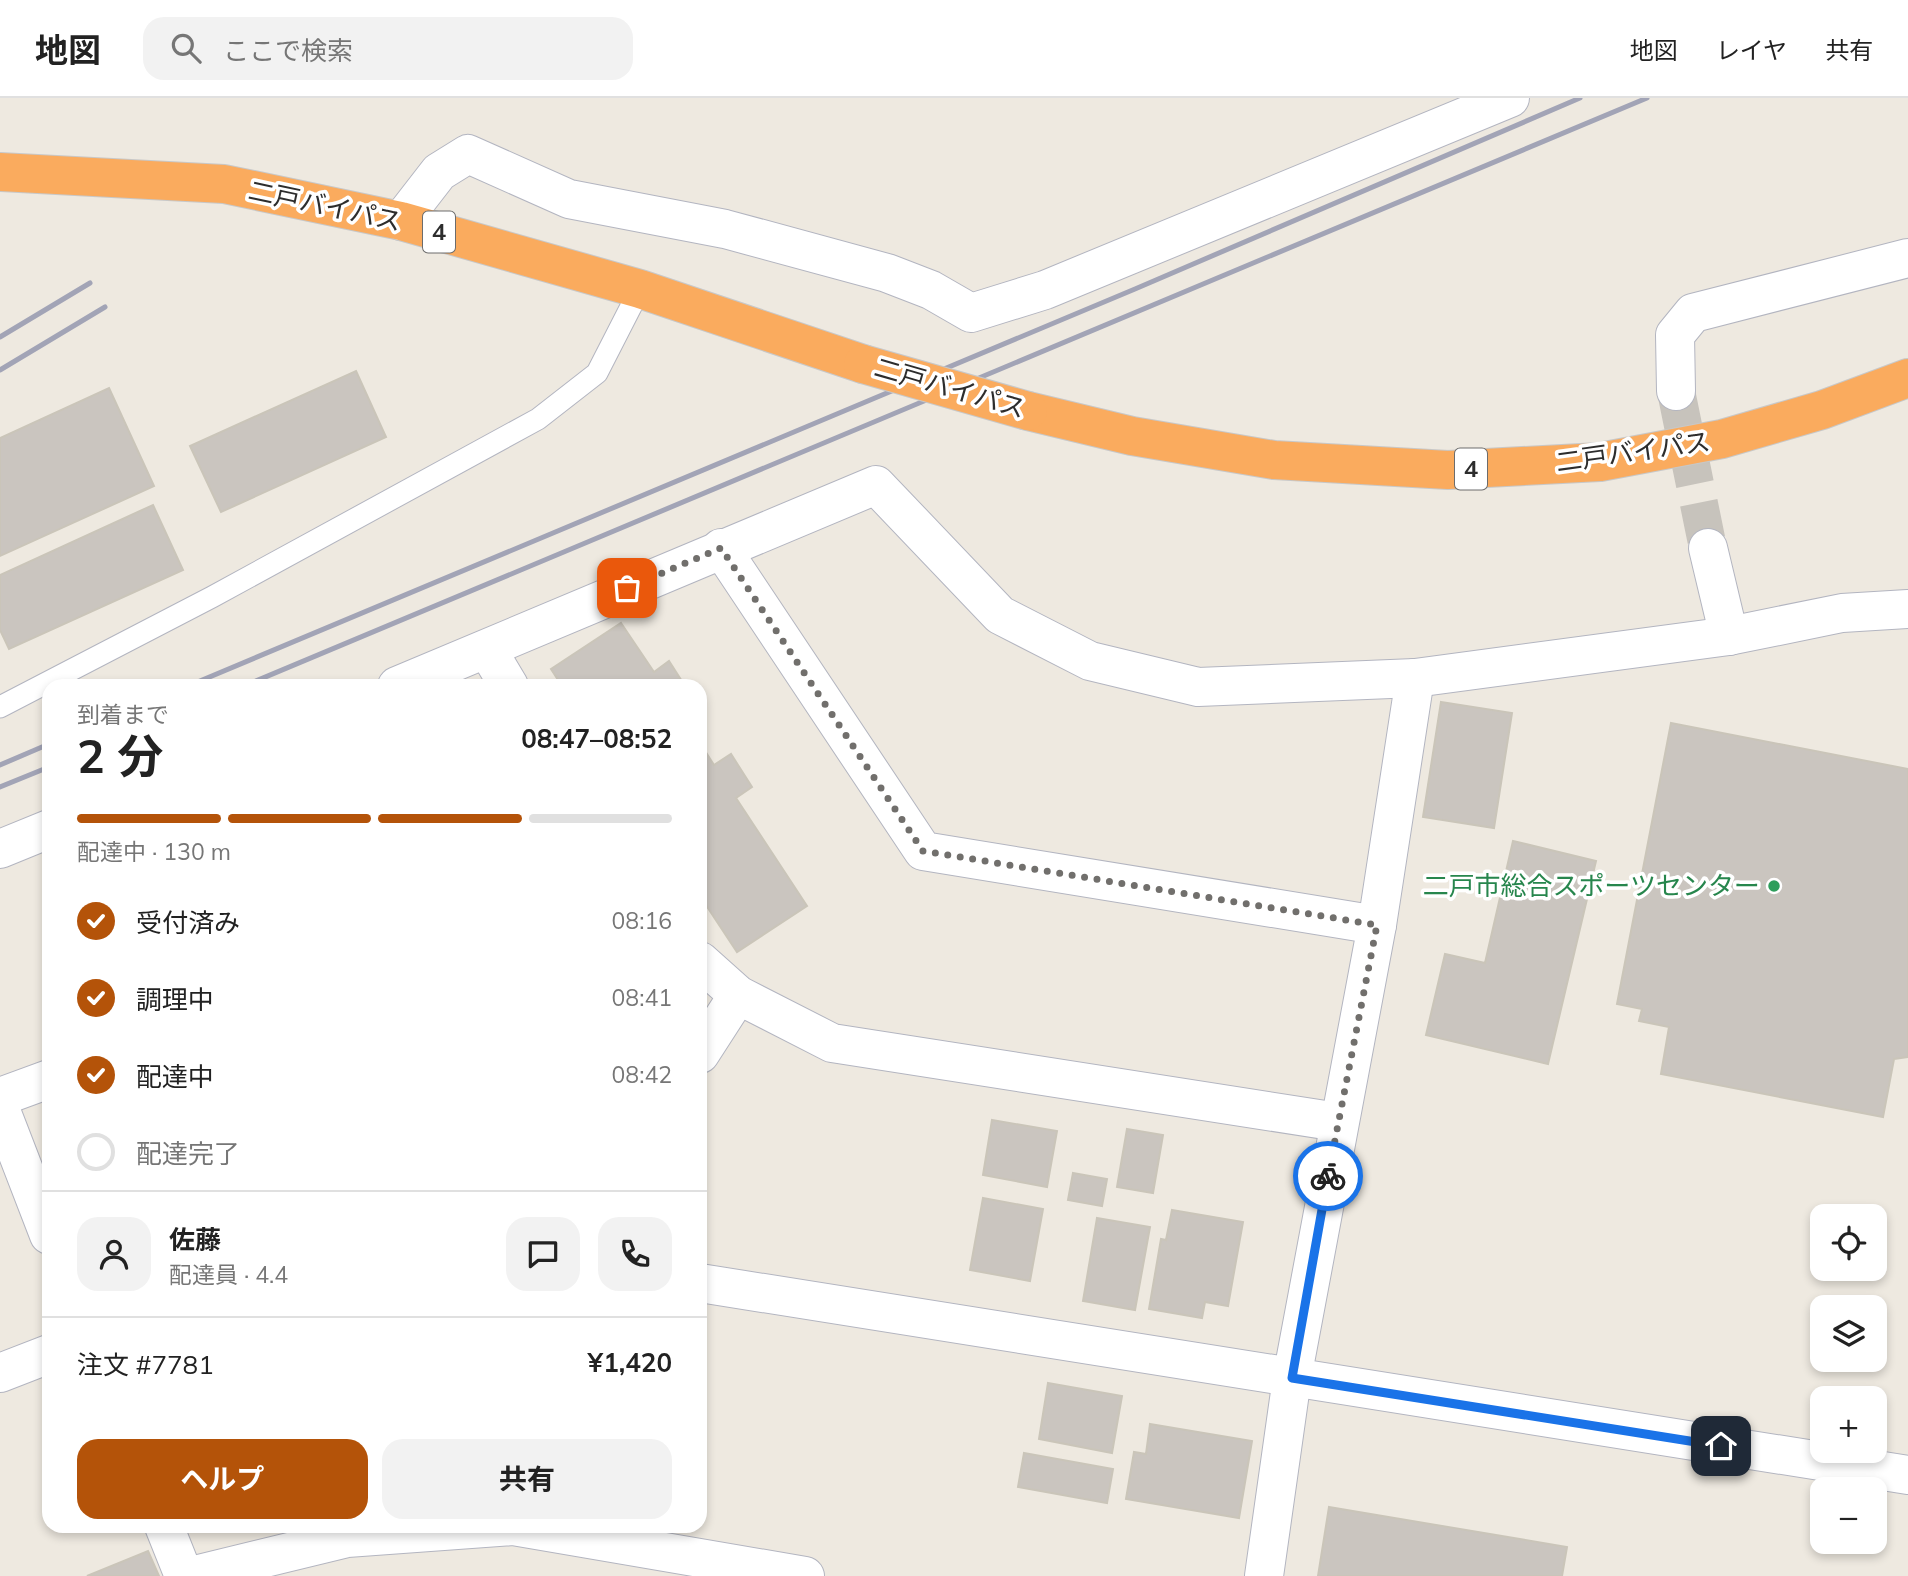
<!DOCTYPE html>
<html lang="ja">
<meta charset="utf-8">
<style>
body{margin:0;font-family:Mulish,"Noto Sans JP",sans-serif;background:#f2f2f2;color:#222;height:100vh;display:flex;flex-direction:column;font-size:26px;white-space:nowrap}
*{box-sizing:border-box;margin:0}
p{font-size:23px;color:#767676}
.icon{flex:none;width:38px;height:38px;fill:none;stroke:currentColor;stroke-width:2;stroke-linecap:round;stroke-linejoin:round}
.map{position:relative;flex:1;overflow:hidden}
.panel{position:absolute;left:42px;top:581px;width:665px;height:854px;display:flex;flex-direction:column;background:#fff;border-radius:21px;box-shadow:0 4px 10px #0003}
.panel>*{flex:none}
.tools{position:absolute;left:1810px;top:1106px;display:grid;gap:14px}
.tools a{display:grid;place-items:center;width:77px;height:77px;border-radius:14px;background:#fff;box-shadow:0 4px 10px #0003;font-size:35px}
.pin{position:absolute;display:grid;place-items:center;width:60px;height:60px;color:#fff;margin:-30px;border-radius:14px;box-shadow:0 4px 10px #0006}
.courier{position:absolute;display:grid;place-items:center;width:70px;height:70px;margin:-35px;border:5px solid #1a73e8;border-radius:50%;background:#fff;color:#222;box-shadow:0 2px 9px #0007}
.summary em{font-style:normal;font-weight:700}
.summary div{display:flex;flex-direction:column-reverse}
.summary{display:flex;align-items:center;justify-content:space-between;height:119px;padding:0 35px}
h1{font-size:46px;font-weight:700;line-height:52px}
.bar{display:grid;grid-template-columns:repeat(4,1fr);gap:10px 7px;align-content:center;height:84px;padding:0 35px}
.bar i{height:9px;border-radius:5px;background:#e0e0e0}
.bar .active{background:#b45309}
.bar p{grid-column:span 4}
.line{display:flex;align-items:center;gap:18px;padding:0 35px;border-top:2px solid #e0e0e0}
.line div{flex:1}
.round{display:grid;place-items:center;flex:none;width:74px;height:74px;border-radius:21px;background:#f2f2f2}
ol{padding:0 35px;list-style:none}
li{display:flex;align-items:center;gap:21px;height:77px}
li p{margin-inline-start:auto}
li .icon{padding:7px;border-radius:50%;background:#b45309;color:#fff;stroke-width:4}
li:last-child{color:#767676}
li i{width:38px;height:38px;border:4px solid #e0e0e0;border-radius:50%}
.action{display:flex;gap:14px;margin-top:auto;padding:14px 35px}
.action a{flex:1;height:80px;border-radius:21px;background:#b45309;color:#fff;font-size:28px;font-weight:700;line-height:80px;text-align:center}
.action a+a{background:#f2f2f2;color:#222}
header{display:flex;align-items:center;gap:42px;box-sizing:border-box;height:98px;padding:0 35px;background:#fff;border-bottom:2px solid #e0e0e0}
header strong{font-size:33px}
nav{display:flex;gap:38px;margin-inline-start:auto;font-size:24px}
.search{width:490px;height:63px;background:#f2f2f2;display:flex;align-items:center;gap:18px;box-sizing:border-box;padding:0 24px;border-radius:21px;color:#767676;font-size:26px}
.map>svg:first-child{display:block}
</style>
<header>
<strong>地図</strong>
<div class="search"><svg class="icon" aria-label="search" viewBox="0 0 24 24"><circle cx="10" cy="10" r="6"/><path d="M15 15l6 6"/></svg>ここで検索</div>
<nav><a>地図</a><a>レイヤ</a><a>共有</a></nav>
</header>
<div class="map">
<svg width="1908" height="1478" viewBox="0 0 1908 1478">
<rect width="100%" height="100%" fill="#eee9e0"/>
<g fill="#cac5bf" stroke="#cac5b9" stroke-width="2">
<polygon points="356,273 386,339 221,414 190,348"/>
<polygon points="109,290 154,388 0,458 0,340"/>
<polygon points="153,407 183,472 9,551 0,532 0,477"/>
<polygon points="621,525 654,574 669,563 685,588 562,588 551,571"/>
<polygon points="1441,604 1512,615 1494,730 1423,719"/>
<polygon points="1671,625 1908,671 1908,959 1894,961 1883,1019 1661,976 1669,929 1639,923 1642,911 1617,906"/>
<polygon points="700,645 714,667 731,656 752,689 736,700 807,808 737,854 700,798"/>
<polygon points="1513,743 1596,763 1548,966 1426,937 1445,856 1485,865"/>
<polygon points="992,1022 1057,1033 1047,1089 983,1077"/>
<polygon points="1127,1031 1163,1037 1153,1095 1117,1089"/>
<polygon points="1073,1075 1107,1081 1102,1108 1068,1102"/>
<polygon points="983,1100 1043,1111 1030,1183 970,1172"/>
<polygon points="1172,1112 1243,1124 1228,1208 1205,1204 1202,1220 1149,1211 1161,1141 1166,1142"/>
<polygon points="1097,1120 1150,1129 1135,1212 1083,1203"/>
<polygon points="1048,1285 1122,1298 1112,1355 1039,1341"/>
<polygon points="1150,1326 1252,1343 1239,1420 1126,1401 1134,1354 1146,1356"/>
<polygon points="1024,1355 1113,1371 1107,1405 1018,1389"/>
<polygon points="1329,1409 1567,1449 1562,1478 1318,1478"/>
<polygon points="148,1453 159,1478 87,1478"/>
</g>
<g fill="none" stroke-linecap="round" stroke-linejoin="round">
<polyline stroke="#c7c3bc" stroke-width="38" stroke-dasharray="38 19" stroke-linecap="butt" points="1676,293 1708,450"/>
<defs>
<polyline id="lane" points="0,609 212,499 538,321 597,275 640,191"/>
<g id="street">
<polyline points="401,123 439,74 468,56 569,101 725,131 887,175 931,192 971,215 1045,192 1510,0"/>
<polyline points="1676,293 1675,237 1693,215 1908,160"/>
<polyline points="721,450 923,753 1377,827"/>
<polyline points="1708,450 1729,538"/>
<polyline points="487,551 509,588"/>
<polyline points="397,588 876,387 1000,517 1090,563 1198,589 1415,580 1729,538 1842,515 1908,511"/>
<polyline points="0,751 49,731"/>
<polyline points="700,863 738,897 832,945 1338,1024"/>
<polyline points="700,956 738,897"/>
<polyline points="0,999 49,981"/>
<polyline points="0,1010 49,1137"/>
<polyline points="164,1428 184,1478"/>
<polyline points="191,1478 347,1440 513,1428 805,1478"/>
<polyline points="1264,1478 1292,1280 1377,827 1415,580"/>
</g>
<g id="secondary">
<polyline points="700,1185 1908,1377"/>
<polyline points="0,1275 49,1256"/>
</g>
<g id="highway">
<polyline points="0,74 224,86 401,123 640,191 863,266"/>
<polyline points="1028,313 1132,338 1274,362 1448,372 1600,364 1722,341 1822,312 1908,280"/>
</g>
</defs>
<use href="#lane" stroke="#b3b5c0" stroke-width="23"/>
<use href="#street" stroke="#b3b5c0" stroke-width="40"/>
<use href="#secondary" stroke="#b3b5c0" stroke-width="40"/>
<use href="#highway" stroke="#c8c8c8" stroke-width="40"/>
<use href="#lane" stroke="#fff" stroke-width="21"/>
<use href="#street" stroke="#fff" stroke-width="38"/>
<use href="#secondary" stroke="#fff" stroke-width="38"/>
<use href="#highway" stroke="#faab5e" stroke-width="38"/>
<g stroke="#a2a4b6" stroke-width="5">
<polyline points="0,239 90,185"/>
<polyline points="0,272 105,209"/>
<polyline points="188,588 1135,191 1580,0"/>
<polyline points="244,588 1647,0"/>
<polyline points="0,667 49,646"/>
<polyline points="0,689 49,669"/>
</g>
<defs>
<polyline id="highway-bridge" points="863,266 1028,313"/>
</defs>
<use href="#highway-bridge" stroke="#c8c8c8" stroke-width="40" stroke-linecap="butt"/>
<use href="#highway-bridge" stroke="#faab5e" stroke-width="38"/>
</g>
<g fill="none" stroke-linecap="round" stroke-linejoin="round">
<polyline stroke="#716f6c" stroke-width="7" stroke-dasharray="0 12.6" points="627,490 721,450 923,753 1377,827 1328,1078"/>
<polyline stroke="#1a73e8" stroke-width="9" points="1328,1078 1292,1280 1721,1348"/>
</g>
<circle fill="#2e9e5b" stroke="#fff" stroke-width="2.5" cx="1774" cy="788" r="7"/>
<g text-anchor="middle" stroke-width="7" stroke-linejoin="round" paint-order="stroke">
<g fill="#fff" stroke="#6c6c6c" stroke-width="2">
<rect x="423" y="113.5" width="32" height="41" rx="5"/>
<rect x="1455" y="350.5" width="32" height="41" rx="5"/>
</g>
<g font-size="24" font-weight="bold" fill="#2d2d2d">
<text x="439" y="142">4</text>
<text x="1471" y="379">4</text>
</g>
<g font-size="26" fill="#2d2d2d" stroke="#fff">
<text transform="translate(325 108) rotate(12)" y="9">二戸バイパス</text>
<text transform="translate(950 290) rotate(16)" y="9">二戸バイパス</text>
<text transform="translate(1633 354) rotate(-8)" y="9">二戸バイパス</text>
</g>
<g font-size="26" fill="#27864d" stroke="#fff" text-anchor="end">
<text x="1760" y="797">二戸市総合スポーツセンター</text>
</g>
</g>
</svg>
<div class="tools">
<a><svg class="icon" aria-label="locate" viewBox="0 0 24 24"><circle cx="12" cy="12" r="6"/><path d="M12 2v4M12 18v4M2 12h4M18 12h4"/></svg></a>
<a><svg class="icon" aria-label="layers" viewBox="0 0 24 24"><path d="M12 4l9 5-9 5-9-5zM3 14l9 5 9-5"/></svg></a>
<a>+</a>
<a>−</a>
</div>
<div class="pin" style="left:627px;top:490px;background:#ea580c"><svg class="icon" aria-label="bag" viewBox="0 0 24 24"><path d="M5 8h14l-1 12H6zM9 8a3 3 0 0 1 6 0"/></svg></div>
<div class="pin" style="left:1721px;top:1348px;background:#1f2937"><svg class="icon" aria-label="home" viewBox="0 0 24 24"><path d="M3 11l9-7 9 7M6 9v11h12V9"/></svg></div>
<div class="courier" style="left:1328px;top:1078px"><svg class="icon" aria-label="bike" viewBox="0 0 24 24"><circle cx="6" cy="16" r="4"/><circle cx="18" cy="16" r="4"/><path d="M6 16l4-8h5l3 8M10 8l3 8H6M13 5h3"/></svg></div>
<section class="panel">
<div class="summary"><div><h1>2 分</h1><p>到着まで</p></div><em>08:47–08:52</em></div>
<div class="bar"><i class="active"></i><i class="active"></i><i class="active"></i><i></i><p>配達中 · 130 m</p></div>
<ol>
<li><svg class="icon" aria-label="check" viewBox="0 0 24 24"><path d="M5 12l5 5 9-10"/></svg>受付済み<p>08:16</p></li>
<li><svg class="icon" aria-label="check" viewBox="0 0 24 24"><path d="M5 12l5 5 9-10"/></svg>調理中<p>08:41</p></li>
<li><svg class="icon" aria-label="check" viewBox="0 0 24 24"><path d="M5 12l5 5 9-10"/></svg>配達中<p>08:42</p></li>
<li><i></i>配達完了</li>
</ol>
<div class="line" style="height:126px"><a class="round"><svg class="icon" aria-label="person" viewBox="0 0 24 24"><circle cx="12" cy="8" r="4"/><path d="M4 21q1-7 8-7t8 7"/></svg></a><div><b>佐藤</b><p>配達員 · 4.4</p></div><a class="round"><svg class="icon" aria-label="chat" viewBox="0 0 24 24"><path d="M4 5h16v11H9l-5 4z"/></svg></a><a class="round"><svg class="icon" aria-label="phone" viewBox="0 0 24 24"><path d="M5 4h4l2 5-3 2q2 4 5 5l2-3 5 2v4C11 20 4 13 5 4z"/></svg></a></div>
<div class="line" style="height:91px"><div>注文 #7781</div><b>¥1,420</b></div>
<div class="action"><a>ヘルプ</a><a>共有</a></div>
</section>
</div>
